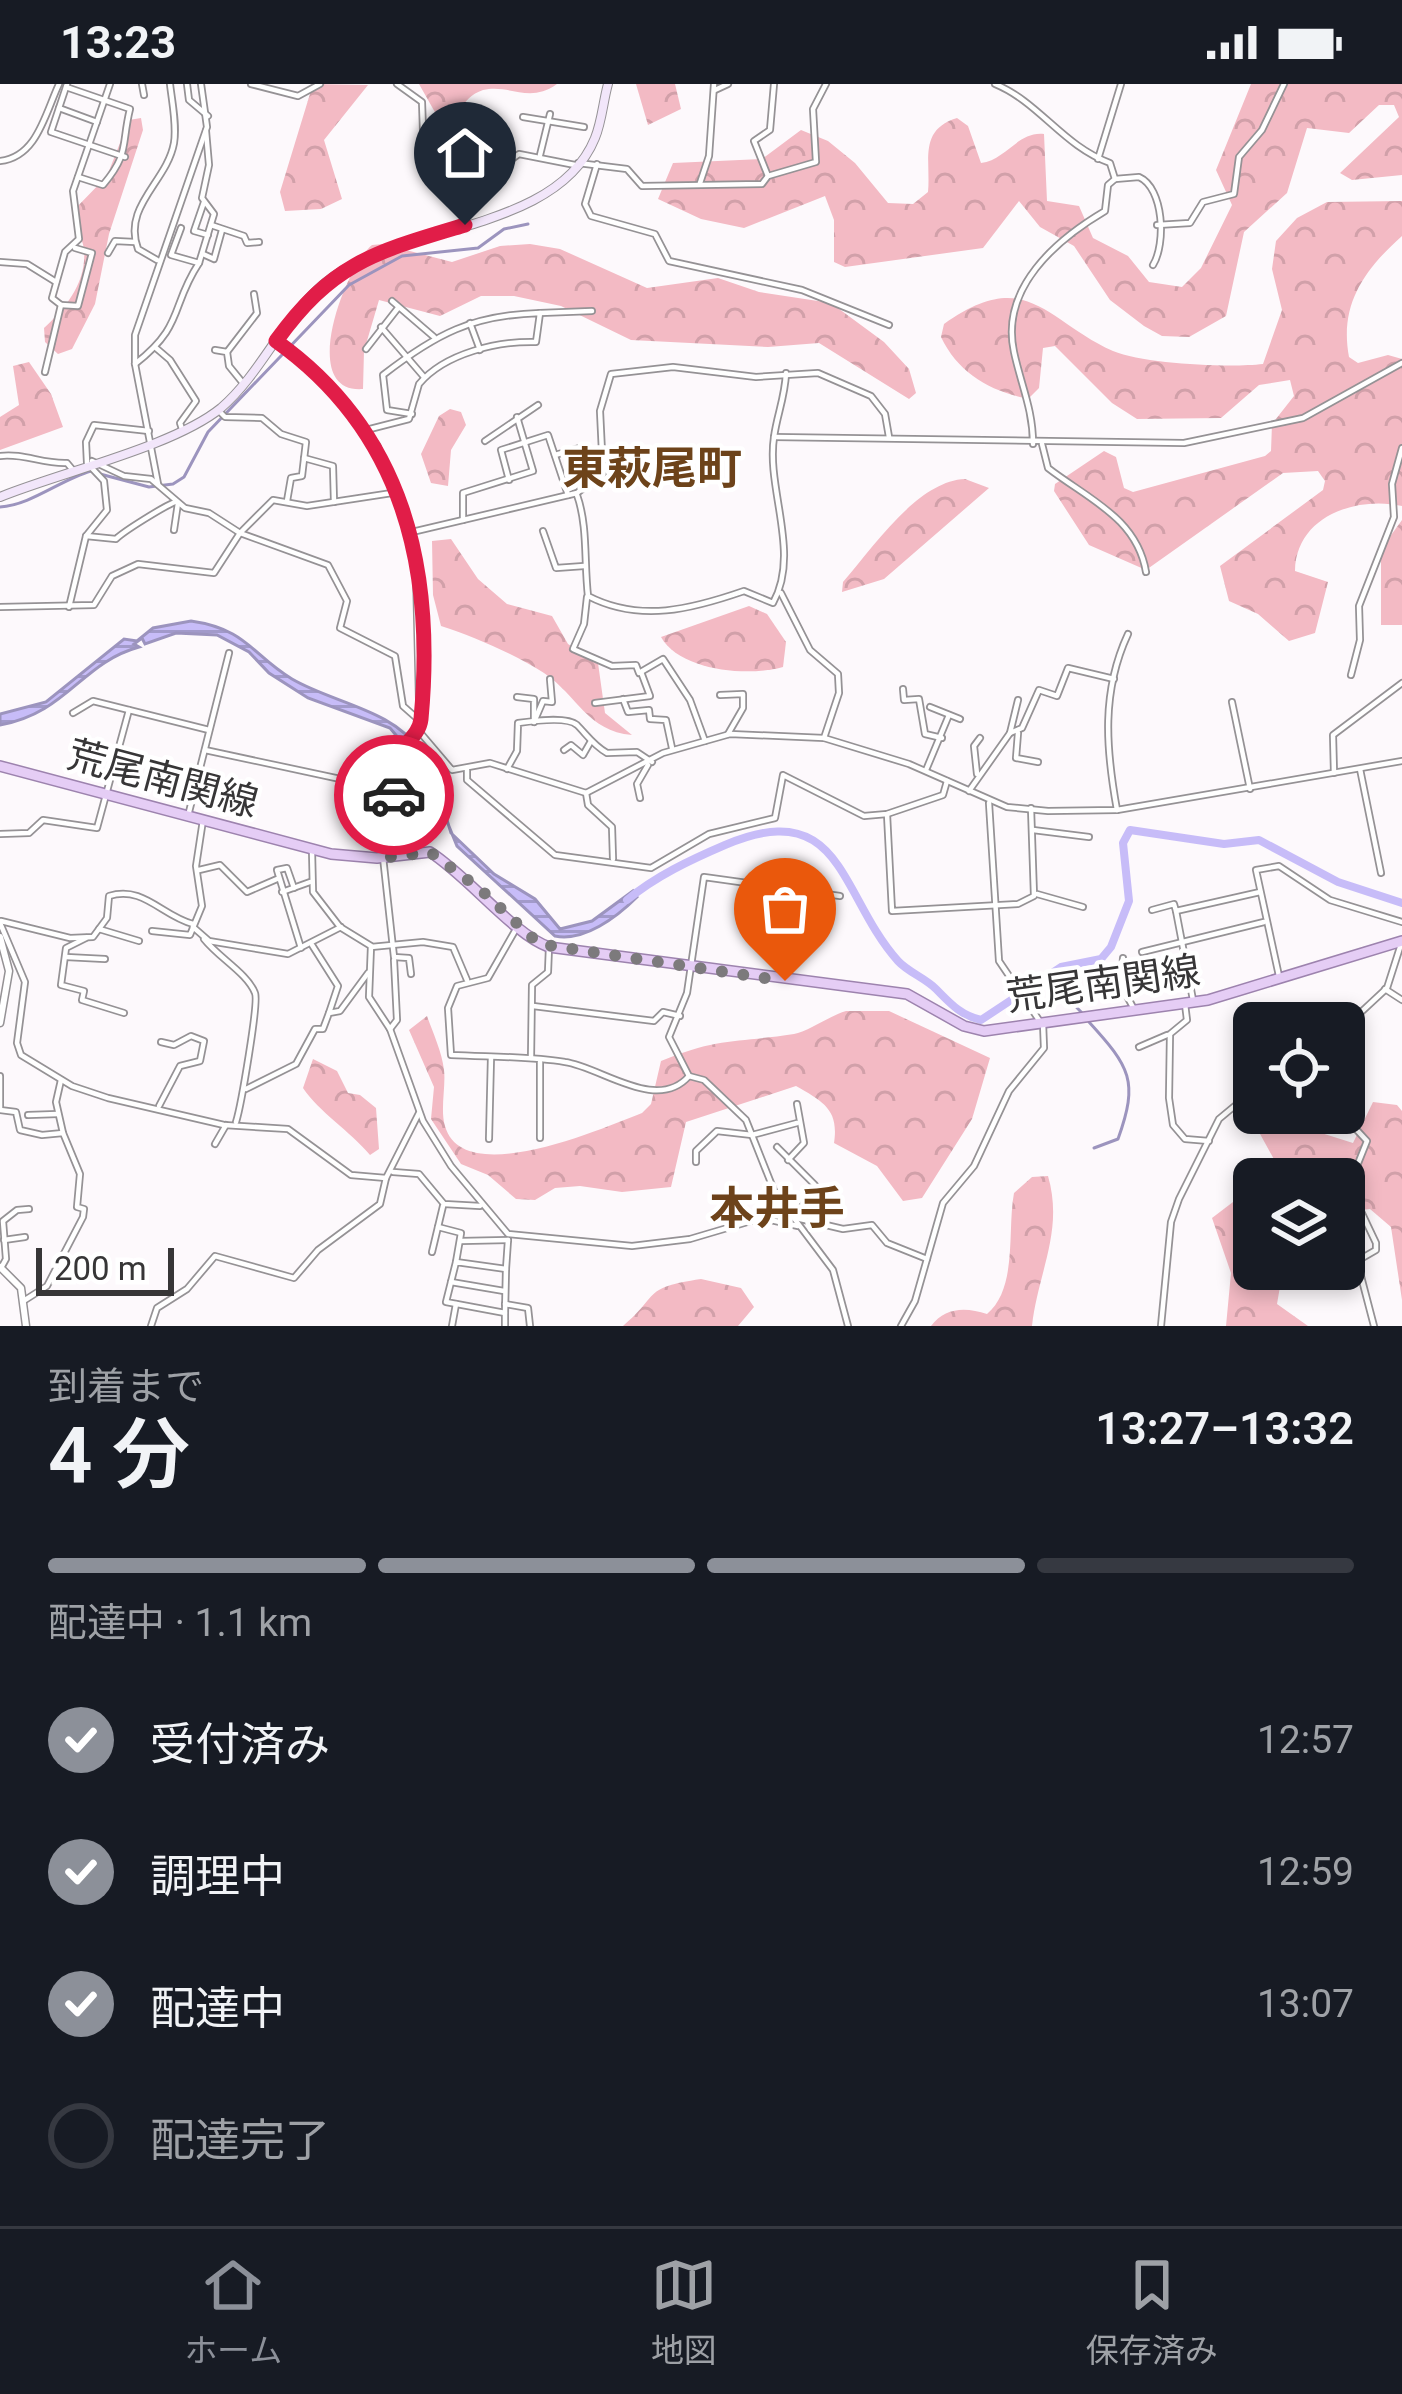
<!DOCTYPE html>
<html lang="ja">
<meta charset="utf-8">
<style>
body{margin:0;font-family:Roboto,"Noto Sans JP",sans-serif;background:#20242c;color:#f1f3f6;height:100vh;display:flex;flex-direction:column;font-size:45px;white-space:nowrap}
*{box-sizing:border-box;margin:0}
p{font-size:39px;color:#9ea1a6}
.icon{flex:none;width:66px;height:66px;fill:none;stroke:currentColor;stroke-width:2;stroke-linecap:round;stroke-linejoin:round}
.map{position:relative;height:1242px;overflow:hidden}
.drawer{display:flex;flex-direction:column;background:#171b24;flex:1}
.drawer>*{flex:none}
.controls{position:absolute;left:1233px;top:918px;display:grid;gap:24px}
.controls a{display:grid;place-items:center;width:132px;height:132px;border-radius:18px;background:#171b24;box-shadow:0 6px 18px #0003;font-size:60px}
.scale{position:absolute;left:36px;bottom:30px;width:138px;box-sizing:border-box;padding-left:12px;border:6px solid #373637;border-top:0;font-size:33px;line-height:42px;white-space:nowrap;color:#373637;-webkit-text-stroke:9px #fff;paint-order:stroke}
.pin{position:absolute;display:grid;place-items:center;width:102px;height:102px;color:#fff;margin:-123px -51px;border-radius:50% 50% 50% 0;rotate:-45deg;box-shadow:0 0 12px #0007}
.pin .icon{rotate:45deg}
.courier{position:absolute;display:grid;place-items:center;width:120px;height:120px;margin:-60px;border:9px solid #e11d48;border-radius:50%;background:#fff;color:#222;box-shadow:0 3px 15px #0007}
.headline em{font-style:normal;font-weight:600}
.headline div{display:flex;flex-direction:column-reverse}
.headline{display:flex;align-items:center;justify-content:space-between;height:204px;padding:0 48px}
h1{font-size:78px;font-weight:600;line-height:90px}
.bar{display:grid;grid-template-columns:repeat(4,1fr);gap:18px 12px;align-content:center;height:144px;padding:0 48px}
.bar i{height:15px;border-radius:9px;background:#363941}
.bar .on{background:#8c9099}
.bar p{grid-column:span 4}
ol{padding:0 48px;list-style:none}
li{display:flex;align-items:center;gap:36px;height:132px}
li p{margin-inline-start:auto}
li .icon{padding:12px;border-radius:50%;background:#8c9099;color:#fff;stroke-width:4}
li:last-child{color:#9ea1a6}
li i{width:66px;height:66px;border:6px solid #363941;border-radius:50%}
.status{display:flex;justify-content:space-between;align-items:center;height:84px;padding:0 60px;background:#171b24;direction:ltr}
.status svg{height:33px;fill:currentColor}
.dock{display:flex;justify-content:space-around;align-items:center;height:168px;border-top:3px solid #363941;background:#171b24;font-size:33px;color:#9ea1a6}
.dock a{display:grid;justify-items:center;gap:6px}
.dock .on{color:#8c9099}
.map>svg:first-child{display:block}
</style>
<div class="status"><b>13:23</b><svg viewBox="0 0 49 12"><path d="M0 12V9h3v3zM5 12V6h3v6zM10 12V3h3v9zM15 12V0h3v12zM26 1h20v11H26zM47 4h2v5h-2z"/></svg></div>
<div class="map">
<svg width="1402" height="1242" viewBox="0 0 1402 1242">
<defs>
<pattern id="forest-crowns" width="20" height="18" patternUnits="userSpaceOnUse" patternTransform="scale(3)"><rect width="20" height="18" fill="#f3bac4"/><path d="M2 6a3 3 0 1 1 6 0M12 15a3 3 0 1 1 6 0" fill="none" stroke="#d1a0a9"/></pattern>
<pattern id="water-rules" width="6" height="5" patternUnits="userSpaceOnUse" patternTransform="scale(3)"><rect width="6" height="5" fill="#c7bcf8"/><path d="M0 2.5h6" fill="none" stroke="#a29aca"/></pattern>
</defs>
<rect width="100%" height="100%" fill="#fdf9fc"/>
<g fill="url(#forest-crowns)">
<polygon points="313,0 368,1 324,56 342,115 321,125 285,127 280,108"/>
<path d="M419,0H557C529,20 511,0 483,6C459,14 461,34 445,46Z"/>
<polygon points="636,0 675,0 681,25 648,41"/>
<path d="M1251,0H1402V91L1352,96L1340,89L1399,33L1394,21H1379L1349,49L1307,44L1287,109L1244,148L1226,232L1189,253L1162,252L1144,242L1110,216L1074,162L1040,143L1019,117L983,164L845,183L834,178V136L825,112L744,144L701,135L658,115L673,79L762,75L801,46L828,57L855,79L888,119L913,120L928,108C931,77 918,46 957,34L968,42L981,79C1006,76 1018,47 1044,50L1047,117L1079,122L1093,154L1128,172L1149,198L1182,203L1201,184L1232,121L1216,86Z"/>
<path d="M141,34L143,46L109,150L95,220L72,265L58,270L45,258L44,244C66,224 87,198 84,165C82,150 71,143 73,127L107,92L129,36Z"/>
<path d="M1402,117V152C1365,185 1339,220 1349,273L1358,279L1388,271L1402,275V422C1358,412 1296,431 1295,487L1328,498L1315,549L1289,557L1258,530L1229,517L1220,482L1323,406L1325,397L1318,387L1283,389L1146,486L1089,461L1054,407L1055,400L1104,367L1116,373L1124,404L1133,408L1265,372L1271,367L1272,340L1294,312L1290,296L1259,301L1221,334L1137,335L1112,319L1055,262L1043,264L1039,304L1028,315C990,307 958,289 941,253L944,240C1027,181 1046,237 1113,267C1145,280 1228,284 1263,280L1282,226L1272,185L1276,157L1297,134L1327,118Z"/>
<path d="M383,160L452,178L500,162L530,160L560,165L647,204L718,194L759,208L831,219L884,258L909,285L916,309L909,315L819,259L768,263L631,256L561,222L514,212H481L440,232L379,216L364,267L363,305C297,310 345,183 372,161Z"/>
<polygon points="29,278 51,310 63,343 0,366 0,333 19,321 13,282"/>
<polygon points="450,325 461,328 466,341 451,366 448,402 431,399 421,370 439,332"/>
<path d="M965,395L989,404L884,495L842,508L843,498C873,464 917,397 965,395Z"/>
<polygon points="1402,436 1402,541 1381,541 1381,465"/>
<path d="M451,455L478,495L507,520L552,532L568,560L598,579L605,629L632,651C587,647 578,612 544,589C514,570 475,553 441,542L433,511L432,457Z"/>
<path d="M749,522L767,530L786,558L783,583C748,593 680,587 661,553Z"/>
<path d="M846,927H889L990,974L972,1035L922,1114L903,1117L877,1082L834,1059C839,1026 824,1018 796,1002L686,1038L671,1103L622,1108L580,1102L555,1104L535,1116L516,1115L488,1091L461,1080L431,1035L434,1003L409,946L427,932C433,949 442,968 444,986C446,1002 440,1026 445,1042C463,1106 603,1044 642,1029L651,1020L661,977C718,953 736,959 794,950C807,948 829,932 846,927Z"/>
<path d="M313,975L337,987L348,1009L360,1011L376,1024L379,1065L370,1071C350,1047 319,1028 303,1004Z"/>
<polygon points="1373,1018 1397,1021 1402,1027 1402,1216 1391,1143 1370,1125 1344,1128 1344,1095 1261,1095 1276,1079 1254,1039 1255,1029 1300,1029 1315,1047 1353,1059"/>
<path d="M1048,1092C1064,1147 1038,1188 1032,1242H931C945,1223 966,1223 987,1230C1018,1204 1007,1146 1014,1109L1032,1093Z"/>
<polygon points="1254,1102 1254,1185 1283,1185 1277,1220 1308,1242 1226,1242 1231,1189 1212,1134"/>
<path d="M701,1195L741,1204L754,1223L738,1242H623C661,1210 641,1204 701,1195Z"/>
</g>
<path fill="url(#water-rules)" stroke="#9c94be" stroke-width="3" d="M191,537C247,545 252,571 292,595C333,619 394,626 419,666L425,665L451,749L494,790L535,815L560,845L592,837L633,807L637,813C617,833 584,858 555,852L457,762L427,688L390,644L308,614L269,589L249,568L217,551L176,549L145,560L142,554L134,560L139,563C81,579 67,629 0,641V630L46,618L124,555L137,557L153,544Z"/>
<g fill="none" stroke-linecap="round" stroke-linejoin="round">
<g stroke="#9c94be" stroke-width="3">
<polyline points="100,390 149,403 173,400 184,393 208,348 349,201 402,172 478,164 504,145 528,140"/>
<path d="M0,423C31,421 60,396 91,387"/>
<polyline points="1048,894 1084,931"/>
<path d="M1089,938C1130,983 1139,997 1118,1055L1094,1064"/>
</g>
<path stroke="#c7bcf8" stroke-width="8" d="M627,816C656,792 690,776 725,761C843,711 839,811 898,877C908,888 925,894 936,905C950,919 960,931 981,936L1061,883L1101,875L1111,863L1129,817L1123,759L1130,746L1224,760L1259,756L1338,798L1402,819"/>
<defs>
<g id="minor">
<polyline points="67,0 51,48 125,73"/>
<polyline points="142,0 144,11"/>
<polyline points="187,0 189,16 208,32"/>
<polyline points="251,0 298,12 320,0"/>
<polyline points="397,0 422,18 424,74 435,86 482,81 498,85 519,70 575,81"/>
<path d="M995,0C1039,18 1063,62 1110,79L1115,95L1108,101L1105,127C1056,156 1000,204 1014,268C1021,301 1033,325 1033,360"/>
<path d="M66,3L130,25C121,61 130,69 103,101L78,93"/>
<polyline points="715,6 728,0"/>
<polyline points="59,24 97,38"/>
<polyline points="523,33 584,43"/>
<polyline points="540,71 550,30"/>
<polyline points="1098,75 1121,0"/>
<path d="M0,77C37,73 45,30 59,0"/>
<polyline points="578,79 627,85 642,102 762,100 768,92 816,78 813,25 826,0"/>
<polyline points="597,80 585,120 591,132 655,150 669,177 802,206 889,241"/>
<polyline points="768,92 754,57 770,46 774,0"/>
<path d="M1115,95L1139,93C1164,104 1166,160 1153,181"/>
<polyline points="700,99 709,72 714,0"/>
<polyline points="204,118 194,147 208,151"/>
<polyline points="211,141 244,152 247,159 259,158"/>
<polyline points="1157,141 1190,139 1203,118 1234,110 1239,73 1262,46 1284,0"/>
<polyline points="181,144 171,171 199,179 214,130 202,114 209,81 206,47"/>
<polyline points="108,169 115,157 135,158"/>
<polyline points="203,170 214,175 222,146"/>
<path d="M157,176L138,165C122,122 167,98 174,59C177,41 172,18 170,0"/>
<polyline points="0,178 27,180 56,198"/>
<polyline points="392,217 434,253"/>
<polyline points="61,221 78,222 92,169 75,164"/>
<polyline points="540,229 592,227"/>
<polyline points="470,239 480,266"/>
<polyline points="381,243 424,293"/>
<polyline points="156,264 170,276 196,317 180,339 182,345"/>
<polyline points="366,265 398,224"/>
<polyline points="215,266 227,268 229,282 242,298"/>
<polyline points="227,268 257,229 254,210"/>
<path d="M135,280C185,241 170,223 199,179"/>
<polyline points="45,288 61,221 52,214 65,168 79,155 73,107 110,0"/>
<polyline points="218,326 225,333 262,334 281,350 306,358 302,392 291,394 287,417"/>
<path d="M366,346L409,335L419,300C445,269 498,257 536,258L540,229C472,231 436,250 383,291L387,326L412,330"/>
<polyline points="774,353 1184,359 1303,334 1402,279"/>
<polyline points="485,357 538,321"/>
<path d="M1042,360L1048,384C1088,415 1137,434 1146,488"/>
<polyline points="555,371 579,364"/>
<path d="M0,372C24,369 42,380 67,379L72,385"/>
<polyline points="304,374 333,382 334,418"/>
<polyline points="92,377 124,392 151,395 185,424 209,429 240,449 328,481 347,517 340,544 395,572 403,622 420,637"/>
<polyline points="509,396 501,366 548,351 568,411"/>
<polyline points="158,400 135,280 135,251 207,43 201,0"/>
<path d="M577,411C588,442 584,478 588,512C640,539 692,525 744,507L773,519C801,469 766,405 774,353C777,331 785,313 786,289"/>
<polyline points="463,436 463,409 533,387 517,333"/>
<polyline points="174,446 178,419"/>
<polyline points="543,447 556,484 584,482"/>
<polyline points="412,448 577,409 603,389 600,327 611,290 673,283 756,293 818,289 871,312 885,330 889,353"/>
<path d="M86,452L116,455C124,447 163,423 175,418"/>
<polyline points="781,509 810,566 838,590 839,609 824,654"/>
<polyline points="587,513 584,540 573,565 612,582 636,581 639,589 663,575 690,616 705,657"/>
<polyline points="0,523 94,521 112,492 138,480 214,489 240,449 273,416 307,422 392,409"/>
<polyline points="69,523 86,452 107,426 104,397 87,379 86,358 94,341 149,347"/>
<polyline points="1351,591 1360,556 1359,522 1394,433 1392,400 1402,364"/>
<polyline points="903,605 904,616 919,615 925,650 942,654"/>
<polyline points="720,611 743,610 743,624 728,650"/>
<polyline points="517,613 534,615 534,638"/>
<polyline points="623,615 628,628 649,626 650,635 666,636 672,664"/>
<polyline points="1232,618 1250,705"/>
<polyline points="595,619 650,612 641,588"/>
<polyline points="930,623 960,635"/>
<polyline points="73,629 93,617 209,646"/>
<polyline points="534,638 543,617 552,618 550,595"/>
<polyline points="418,646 452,686 490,679 586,709 663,669 730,650 824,654 909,680 1007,723 1048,727 1117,726 1402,677"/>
<polyline points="1010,649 1018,616"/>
<polyline points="1018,649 1016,674 1038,678"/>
<polyline points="205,666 345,696 361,692 368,669"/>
<polyline points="564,666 571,661 583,671 591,657"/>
<path d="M507,685L517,667L518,639C532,637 567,632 577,641C587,651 593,661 607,669L637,668L652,678"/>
<polyline points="1360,685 1381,789"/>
<polyline points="467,686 467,696 555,771 651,784 709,750 775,734 783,691 864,732 887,730 943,711 947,697"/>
<polyline points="926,686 949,631"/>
<polyline points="1334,689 1333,651 1402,599"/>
<polyline points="977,690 974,662 980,654"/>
<polyline points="969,707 1010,649 1022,644 1039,606 1057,612 1068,584 1114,595"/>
<polyline points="586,709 588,721 612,743 613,775"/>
<polyline points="640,714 637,700 648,681"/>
<polyline points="989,719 999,877 1041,939"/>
<path d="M1117,726C1106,665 1101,608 1128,550"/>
<polyline points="887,730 892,827 1018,820 1034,812 1031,724"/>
<polyline points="188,732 229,569"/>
<polyline points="1033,746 1089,753"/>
<polyline points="0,750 29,749 43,736 97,744 129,626"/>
<polyline points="312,767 313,808 340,843 371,862 369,913 390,945 423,1037 451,1082 508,1150 632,1162 690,1155 761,1134 798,1142"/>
<polyline points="383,773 394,873 409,874 411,890"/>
<polyline points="199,786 220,781 247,808 277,795"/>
<polyline points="294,804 287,784 277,786 301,864"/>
<polyline points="282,808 310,798"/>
<polyline points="1037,810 1083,823"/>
<polyline points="840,812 704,793 687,909 669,953 689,992 704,996 746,1036 775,1109 833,1186 848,1242"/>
<polyline points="1152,826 1174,820 1176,827 1260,808"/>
<polyline points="1176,827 1193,916"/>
<path d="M1,837L70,854L93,853L107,834L109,812C143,801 162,832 193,840"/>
<polyline points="0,839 25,898 17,959 21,971 72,1002 108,1014 224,1041 288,1045 351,1091 386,1094"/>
<polyline points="193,843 209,857 288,870 341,843"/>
<polyline points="99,845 139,857"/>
<path d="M516,845L488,894L457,902L448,924L451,971C489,973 528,972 565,978C601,983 657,1029 689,992"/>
<polyline points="152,847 190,851 202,822 196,782 203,736"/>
<polyline points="86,854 66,864 61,901 84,907 82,916 124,929"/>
<path d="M204,855C219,874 247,889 255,909C259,918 241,1022 236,1038"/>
<polyline points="312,861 338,902 329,929"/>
<polyline points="371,863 423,858 453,863 467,896"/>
<polyline points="1142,868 1264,838"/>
<polyline points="66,873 105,875"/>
<polyline points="1123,874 1121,901 1135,927"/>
<polyline points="1279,892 1256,786 1279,782 1330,816 1402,838"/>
<polyline points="786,895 798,806"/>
<polyline points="1385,905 1402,916"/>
<polyline points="1185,920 1187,936 1170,950 1169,1014 1173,1041 1185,1055 1209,1057"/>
<polyline points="533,922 654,937 663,928 680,932"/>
<polyline points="1344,944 1387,904 1402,857"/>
<polyline points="390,945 397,936 394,876"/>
<polyline points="1139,963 1167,951"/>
<polyline points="531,974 532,901 548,888 549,863"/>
<polyline points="0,992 0,1026 16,1028 20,1046 42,1051 63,1049 56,1018 61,996"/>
<polyline points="246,1005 296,980 315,945 323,945 329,929 340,927 368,889"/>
<polyline points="159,1022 180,982 200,977 204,957 191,952 174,961 161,958"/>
<polyline points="1341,1029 1367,1057 1349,1102 1376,1159 1376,1166 1357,1177 1374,1242"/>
<polyline points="28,1031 58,1030"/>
<polyline points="540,1054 540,978"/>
<polyline points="489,1055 491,973"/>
<polyline points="215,1060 226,1041"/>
<polyline points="777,1063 815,1101 795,1134"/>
<polyline points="788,1076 804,1059 797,1020"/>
<polyline points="696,1078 696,1067 717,1047 752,1051 797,1039"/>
<polyline points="393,1088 419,1090 444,1120 480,1122"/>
<polyline points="792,1133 843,1145 872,1141 887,1159 927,1175"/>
<polyline points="438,1143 461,1149 456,1178"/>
<polyline points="4,1156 25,1153"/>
<polyline points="461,1157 508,1156"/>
<polyline points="432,1168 443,1122"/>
<polygon points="456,1178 506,1185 505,1229 446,1218"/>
<polyline points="1,1184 6,1175 3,1137 17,1126 29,1125"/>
<polyline points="506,1185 508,1156"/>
<polyline points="451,1198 504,1207"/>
<polyline points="25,1216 47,1202 83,1133 84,1125 77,1123 80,1090 63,1049"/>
<polyline points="505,1220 528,1224 530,1242"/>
<polyline points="151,1242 157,1224 187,1205 215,1172 294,1194 318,1166 380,1120 386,1094 419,1029"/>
<polyline points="452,1242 456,1220"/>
<polyline points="505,1242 505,1229"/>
<polyline points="901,1242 915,1217 943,1119 974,1082 1009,1007 1044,964 1043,939"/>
<polyline points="1161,1242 1171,1138 1179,1115 1219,1035 1254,1006"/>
</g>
<g id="tertiary">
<polyline points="276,257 318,291 377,362 416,468 420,637 397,676 396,743 389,772"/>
<polyline points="0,853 9,887 0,939"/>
<polyline points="0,1183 21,1204 26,1242"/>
</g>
<path id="secondary" d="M0,413C61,388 173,363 221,324C265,286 286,225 334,192C408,141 558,146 595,54C602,37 603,18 608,0"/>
<path id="primary" d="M0,682L331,770L377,774L430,768C468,792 514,851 549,863L907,910L964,942L984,947L1208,916L1402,857"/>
</defs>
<use href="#minor" stroke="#959295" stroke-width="8"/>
<use href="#tertiary" stroke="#959295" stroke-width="9"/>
<use href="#secondary" stroke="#959295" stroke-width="10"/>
<use href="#primary" stroke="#9d83ae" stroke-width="12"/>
<use href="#minor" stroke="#fff" stroke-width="4.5"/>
<use href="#tertiary" stroke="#fff" stroke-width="6"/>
<use href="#secondary" stroke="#f2e6fa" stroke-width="8"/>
<use href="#primary" stroke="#e5cdf5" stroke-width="9"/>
</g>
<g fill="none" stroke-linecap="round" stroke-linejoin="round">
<polyline stroke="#7c7a7c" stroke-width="12" stroke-dasharray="0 21.6" points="394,711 396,743 389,773 430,768 480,805 539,860 785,897"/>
<path stroke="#e11d48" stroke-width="15" d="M394,711C394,699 394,685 398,674C403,659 419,652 421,635C435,485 404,348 276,257C333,178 375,168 465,141"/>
</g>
<g text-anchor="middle" stroke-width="9" stroke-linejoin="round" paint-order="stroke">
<g font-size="39" fill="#373637" stroke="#fff">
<text transform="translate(163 694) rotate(15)" y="14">荒尾南関線</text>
<text transform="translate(1103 899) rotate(-8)" y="14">荒尾南関線</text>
</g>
<g font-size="45" font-weight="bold" fill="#6d431a" stroke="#fff">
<text x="652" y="400">東萩尾町</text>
<text x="777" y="1140">本井手</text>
</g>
</g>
</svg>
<div class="controls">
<a><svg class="icon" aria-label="locate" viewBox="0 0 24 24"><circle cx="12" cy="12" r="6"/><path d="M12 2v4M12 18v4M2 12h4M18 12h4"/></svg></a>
<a><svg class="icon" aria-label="layers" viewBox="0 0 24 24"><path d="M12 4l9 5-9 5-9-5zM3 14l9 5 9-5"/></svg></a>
</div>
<div class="scale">200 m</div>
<div class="pin" style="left:785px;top:897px;background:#ea580c"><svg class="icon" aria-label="bag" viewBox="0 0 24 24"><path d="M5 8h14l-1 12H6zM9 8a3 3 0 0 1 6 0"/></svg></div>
<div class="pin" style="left:465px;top:141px;background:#1f2937"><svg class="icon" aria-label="home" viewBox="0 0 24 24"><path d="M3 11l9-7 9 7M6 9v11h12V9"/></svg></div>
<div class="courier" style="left:394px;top:711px"><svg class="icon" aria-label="car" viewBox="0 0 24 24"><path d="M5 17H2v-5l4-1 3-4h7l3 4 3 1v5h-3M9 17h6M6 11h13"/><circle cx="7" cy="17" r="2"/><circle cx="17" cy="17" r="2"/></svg></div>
</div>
<section class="drawer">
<div class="headline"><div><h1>4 分</h1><p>到着まで</p></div><em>13:27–13:32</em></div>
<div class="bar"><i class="on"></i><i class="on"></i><i class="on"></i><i></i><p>配達中 · 1.1 km</p></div>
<ol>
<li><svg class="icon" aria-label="check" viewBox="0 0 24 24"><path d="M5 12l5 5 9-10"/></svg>受付済み<p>12:57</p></li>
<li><svg class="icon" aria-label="check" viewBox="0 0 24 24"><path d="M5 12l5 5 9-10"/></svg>調理中<p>12:59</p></li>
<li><svg class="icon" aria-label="check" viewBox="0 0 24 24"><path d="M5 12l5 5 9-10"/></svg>配達中<p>13:07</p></li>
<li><i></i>配達完了</li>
</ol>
</section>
<nav class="dock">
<a class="on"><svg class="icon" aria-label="home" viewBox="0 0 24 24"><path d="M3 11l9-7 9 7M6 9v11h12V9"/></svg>ホーム</a>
<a><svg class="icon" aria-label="map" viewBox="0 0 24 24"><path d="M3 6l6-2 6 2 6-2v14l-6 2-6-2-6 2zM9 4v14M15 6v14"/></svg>地図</a>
<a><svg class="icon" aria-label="saved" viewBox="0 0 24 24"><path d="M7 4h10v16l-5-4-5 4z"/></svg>保存済み</a>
</nav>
